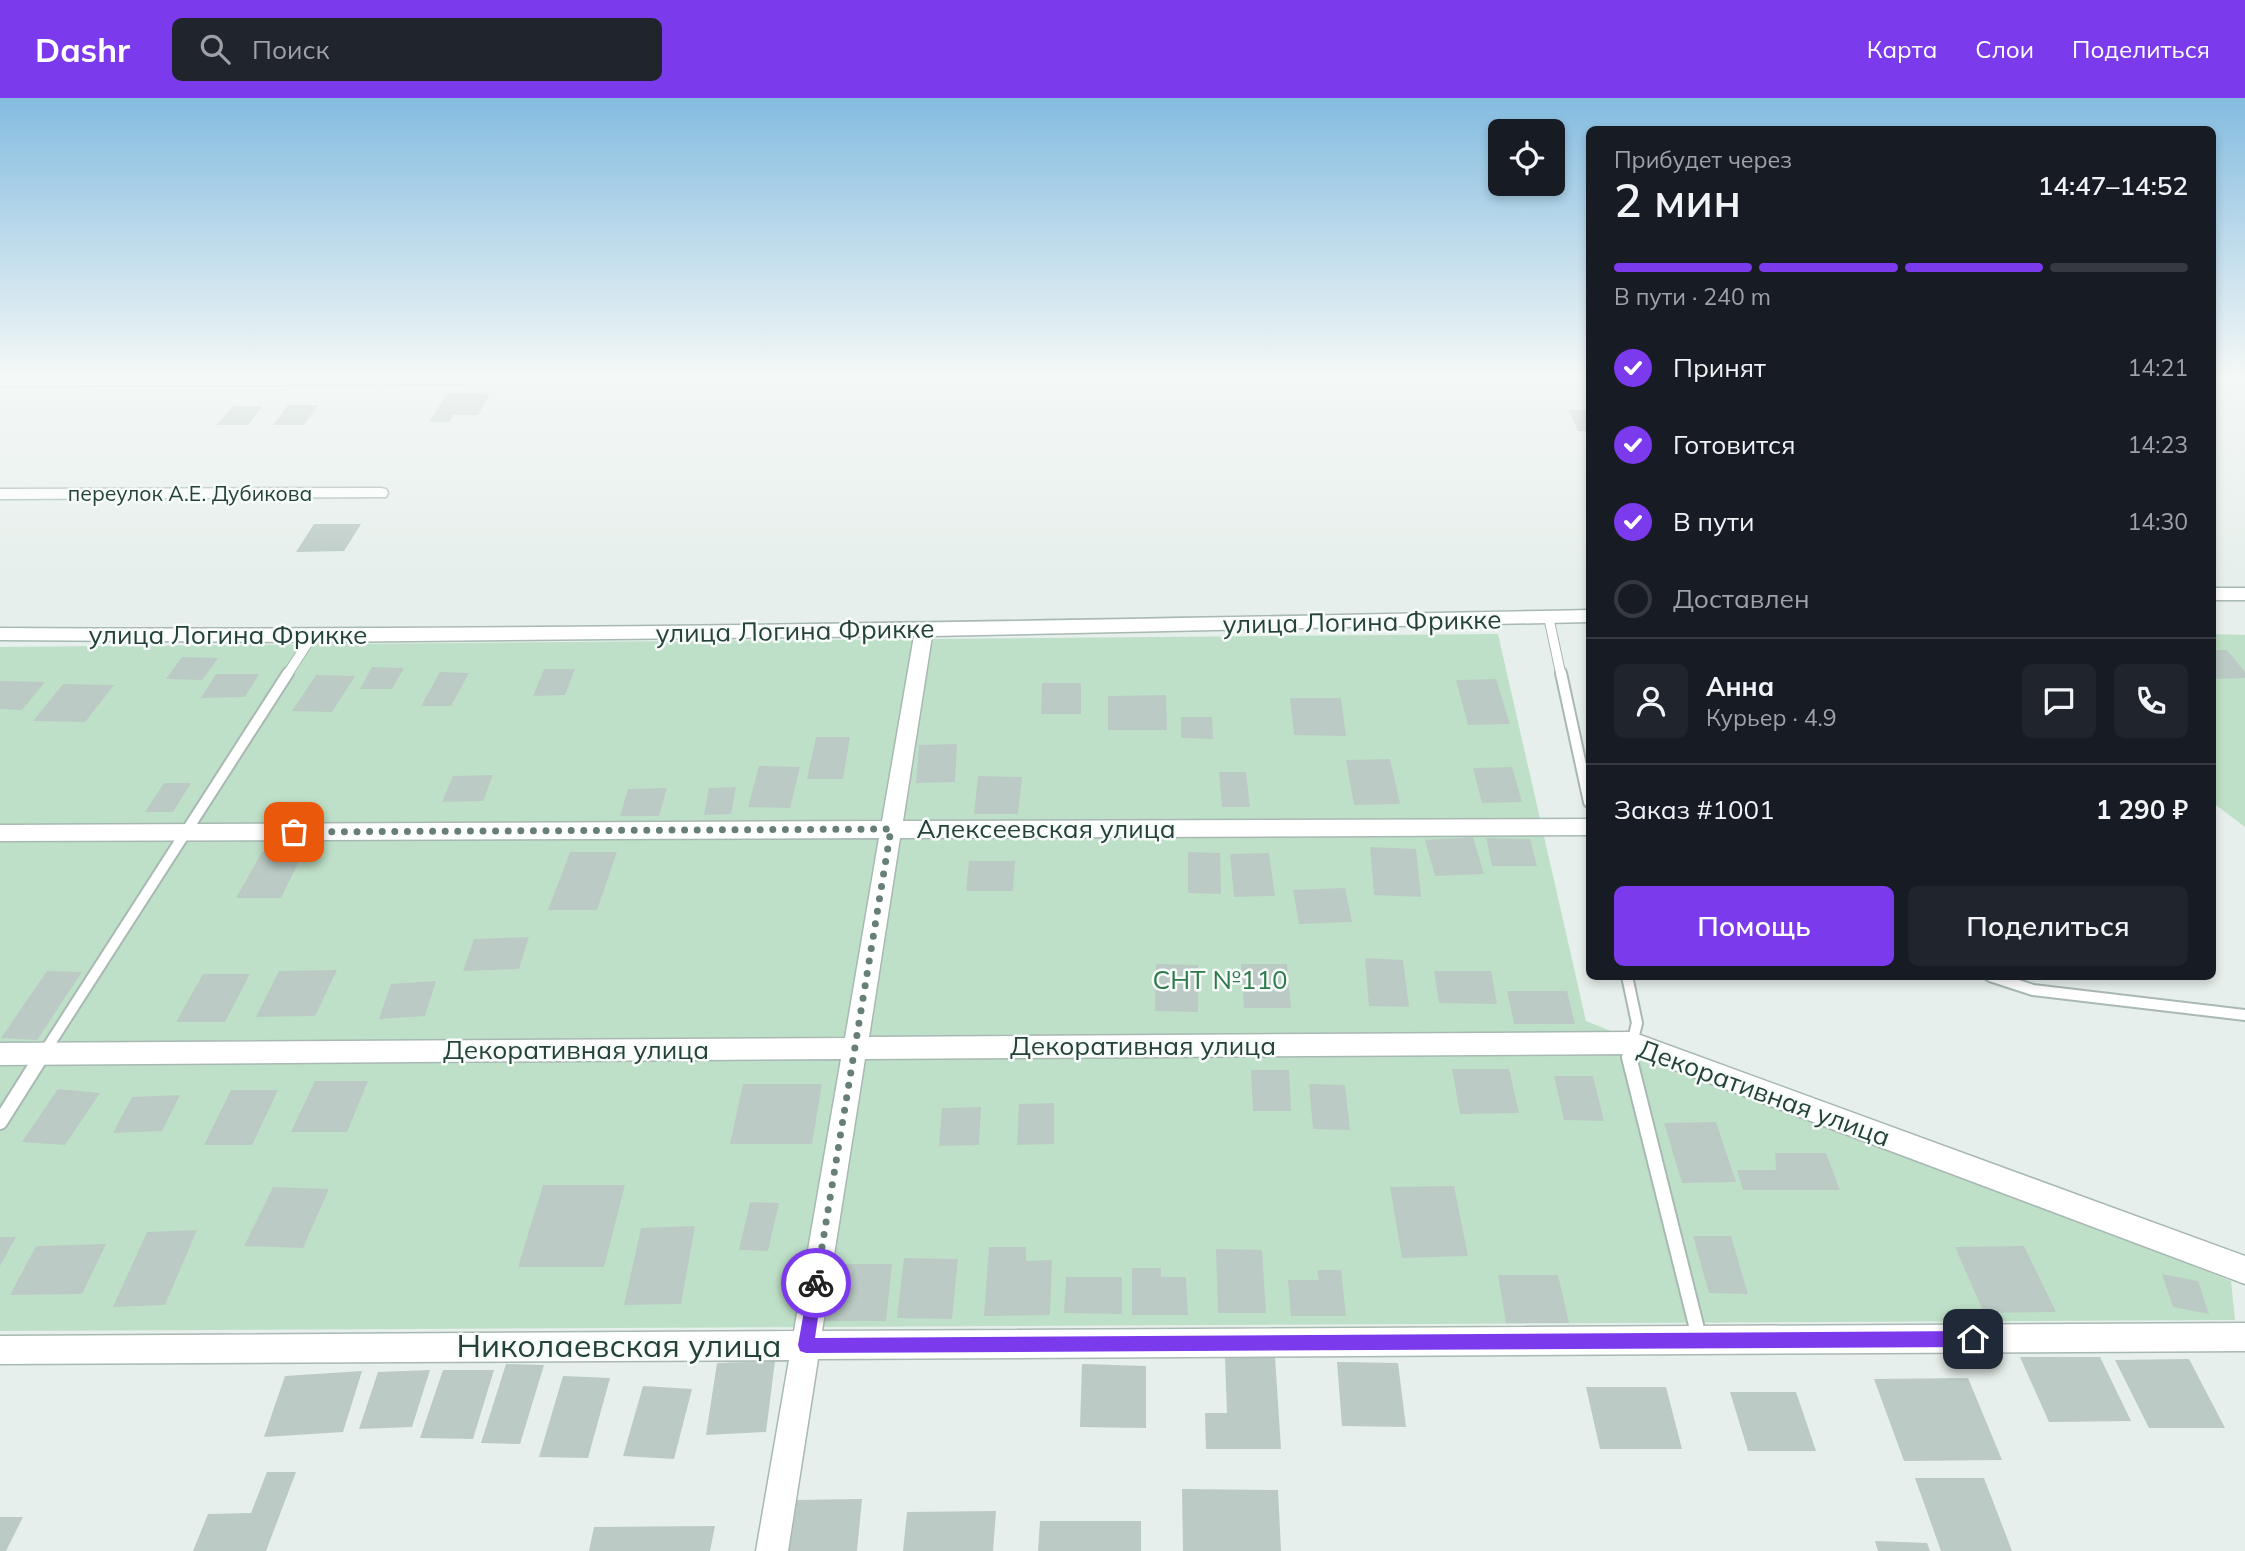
<!DOCTYPE html>
<html lang="ru">
<meta charset="utf-8">
<style>
body{margin:0;font-family:Mulish,sans-serif;background:#20242c;color:#f1f3f6;height:100vh;display:flex;flex-direction:column;font-size:26px;white-space:nowrap}
*{box-sizing:border-box;margin:0}
p{font-size:23px;color:#9ea1a6}
.icon{flex:none;width:38px;height:38px;fill:none;stroke:currentColor;stroke-width:2;stroke-linecap:round;stroke-linejoin:round}
.map{position:relative;flex:1;overflow:hidden}
.sheet{position:absolute;left:1586px;top:28px;width:630px;height:854px;display:flex;flex-direction:column;background:#171b24;border-radius:10px;box-shadow:0 4px 10px #0003}
.sheet>*{flex:none}
.fabs{position:absolute;left:1488px;top:21px;display:grid;gap:14px}
.fabs a{display:grid;place-items:center;width:77px;height:77px;border-radius:10px;background:#171b24;box-shadow:0 4px 10px #0003;font-size:35px}
.pin{position:absolute;display:grid;place-items:center;width:60px;height:60px;color:#fff;margin:-30px;border-radius:14px;box-shadow:0 4px 10px #0006}
.courier{position:absolute;display:grid;place-items:center;width:70px;height:70px;margin:-35px;border:5px solid #7c3aed;border-radius:50%;background:#fff;color:#222;box-shadow:0 2px 9px #0007}
.head em{font-style:normal;font-weight:600}
.head div{display:flex;flex-direction:column-reverse}
.head{display:flex;align-items:center;justify-content:space-between;height:119px;padding:0 28px}
h1{font-size:46px;font-weight:600;line-height:52px}
.bar{display:grid;grid-template-columns:repeat(4,1fr);gap:10px 7px;align-content:center;height:84px;padding:0 28px}
.bar i{height:9px;border-radius:5px;background:#363941}
.bar .current{background:#7c3aed}
.bar p{grid-column:span 4}
.line{display:flex;align-items:center;gap:18px;padding:0 28px;border-top:2px solid #363941}
.line div{flex:1}
.round{display:grid;place-items:center;flex:none;width:74px;height:74px;border-radius:10px;background:#20242c}
ol{padding:0 28px;list-style:none}
li{display:flex;align-items:center;gap:21px;height:77px}
li p{margin-inline-start:auto}
li .icon{padding:7px;border-radius:50%;background:#7c3aed;color:#fff;stroke-width:4}
li:last-child{color:#9ea1a6}
li i{width:38px;height:38px;border:4px solid #363941;border-radius:50%}
.button{display:flex;gap:14px;margin-top:auto;padding:14px 28px}
.button a{flex:1;height:80px;border-radius:10px;background:#7c3aed;color:#fff;font-size:28px;font-weight:600;line-height:80px;text-align:center}
.button a+a{background:#20242c;color:#f1f3f6}
header{display:flex;align-items:center;gap:42px;box-sizing:border-box;height:98px;padding:0 35px;background:#7c3aed;color:#fff}
header strong{font-size:33px}
nav{display:flex;gap:38px;margin-inline-start:auto;font-size:24px}
.search{width:490px;height:63px;background:#20242c;display:flex;align-items:center;gap:18px;box-sizing:border-box;padding:0 24px;border-radius:10px;color:#9ea1a6;font-size:26px}
.map>svg:first-child{display:block}
</style>
<header>
<strong>Dashr</strong>
<div class="search"><svg class="icon" aria-label="search" viewBox="0 0 24 24"><circle cx="10" cy="10" r="6"/><path d="M15 15l6 6"/></svg>Поиск</div>
<nav><a>Карта</a><a>Слои</a><a>Поделиться</a></nav>
</header>
<div class="map">
<svg width="2245" height="1453" viewBox="0 0 2245 1453">
<rect width="100%" height="100%" fill="#e6efeb"/>
<g fill="#bfe0c8">
<polygon points="1498,536 1586,923 2231,1183 2235,1222 0,1233 0,549"/>
<polygon points="2212,536 2245,537 2245,729 2212,704"/>
</g>
<g fill="#bbcac4">
<polygon points="447,296 490,296 478,317 453,317 449,324 429,324"/>
<polygon points="288,307 318,307 304,327 273,327"/>
<polygon points="233,308 263,308 248,327 217,327"/>
<polygon points="1569,312 1589,312 1589,333 1578,333"/>
<polygon points="314,426 361,426 344,453 296,454"/>
<polygon points="2212,552 2227,552 2245,574 2245,580 2217,581 2212,574"/>
<polygon points="182,559 218,560 202,582 166,581"/>
<polygon points="372,569 404,570 392,591 360,591"/>
<polygon points="544,571 575,571 565,597 533,598"/>
<polygon points="440,574 469,575 451,608 421,608"/>
<polygon points="216,576 259,576 245,599 201,600"/>
<polygon points="316,577 355,578 332,614 292,613"/>
<polygon points="1496,581 1510,626 1468,627 1456,582"/>
<polygon points="0,583 45,584 22,612 0,611"/>
<polygon points="1042,585 1081,585 1081,616 1041,616"/>
<polygon points="63,586 114,587 85,624 33,623"/>
<polygon points="1166,597 1167,632 1108,632 1108,598"/>
<polygon points="1290,600 1341,600 1346,638 1294,637"/>
<polygon points="1181,619 1212,619 1213,641 1181,640"/>
<polygon points="816,639 850,639 843,681 807,681"/>
<polygon points="957,646 955,684 916,685 919,647"/>
<polygon points="1390,661 1400,706 1354,707 1346,662"/>
<polygon points="759,668 800,669 790,710 748,709"/>
<polygon points="1512,669 1522,704 1482,705 1473,670"/>
<polygon points="1219,674 1246,674 1250,709 1222,709"/>
<polygon points="493,677 483,703 442,704 453,678"/>
<polygon points="978,678 1022,679 1018,716 974,716"/>
<polygon points="164,685 191,685 173,714 145,714"/>
<polygon points="736,689 731,716 704,717 709,690"/>
<polygon points="667,690 659,718 620,718 628,691"/>
<polygon points="1473,739 1484,776 1435,778 1425,742"/>
<polygon points="1486,740 1530,741 1537,768 1492,768"/>
<polygon points="1370,749 1416,751 1421,799 1374,797"/>
<polygon points="304,753 281,800 236,800 262,754"/>
<polygon points="570,754 617,754 597,812 548,812"/>
<polygon points="1188,754 1220,755 1221,796 1188,795"/>
<polygon points="1269,755 1275,798 1234,799 1230,756"/>
<polygon points="969,763 1015,763 1013,793 966,793"/>
<polygon points="1345,790 1352,824 1299,826 1293,792"/>
<polygon points="529,839 519,871 463,873 474,841"/>
<polygon points="1365,860 1403,862 1409,909 1369,908"/>
<polygon points="1156,866 1198,867 1198,914 1155,913"/>
<polygon points="1241,866 1287,866 1291,910 1244,910"/>
<polygon points="337,872 315,918 256,919 279,873"/>
<polygon points="47,873 82,874 37,942 1,940"/>
<polygon points="1434,873 1491,873 1497,906 1439,905"/>
<polygon points="203,876 250,876 225,924 176,924"/>
<polygon points="436,883 425,918 379,921 391,886"/>
<polygon points="1507,893 1567,893 1575,926 1514,926"/>
<polygon points="1452,971 1509,971 1519,1015 1460,1016"/>
<polygon points="1251,972 1289,972 1291,1013 1253,1013"/>
<polygon points="1554,978 1593,978 1604,1023 1564,1022"/>
<polygon points="315,983 368,983 347,1034 291,1034"/>
<polygon points="743,986 822,986 812,1046 730,1046"/>
<polygon points="1309,986 1345,987 1350,1032 1313,1031"/>
<polygon points="58,991 100,995 65,1047 22,1044"/>
<polygon points="231,992 278,992 252,1047 204,1047"/>
<polygon points="180,997 162,1033 113,1035 132,999"/>
<polygon points="1054,1005 1054,1046 1017,1047 1019,1006"/>
<polygon points="981,1009 979,1047 939,1048 942,1010"/>
<polygon points="1716,1024 1736,1084 1682,1085 1664,1025"/>
<polygon points="1775,1055 1826,1055 1840,1092 1743,1092 1737,1072 1776,1072"/>
<polygon points="543,1087 625,1087 604,1169 518,1169"/>
<polygon points="1454,1088 1468,1158 1402,1160 1390,1089"/>
<polygon points="273,1089 329,1091 303,1150 244,1148"/>
<polygon points="750,1104 779,1105 768,1153 739,1152"/>
<polygon points="695,1128 681,1206 624,1207 641,1130"/>
<polygon points="197,1132 165,1207 113,1209 147,1134"/>
<polygon points="1693,1138 1731,1138 1748,1196 1709,1195"/>
<polygon points="0,1139 16,1139 0,1168"/>
<polygon points="106,1146 82,1196 10,1197 36,1148"/>
<polygon points="2024,1148 2056,1214 1984,1215 1955,1149"/>
<polygon points="989,1149 1026,1149 1026,1163 1052,1162 1050,1217 984,1218"/>
<polygon points="1216,1151 1262,1152 1266,1215 1218,1215"/>
<polygon points="904,1160 958,1161 952,1221 897,1220"/>
<polygon points="845,1166 892,1166 886,1223 821,1223 828,1180 843,1180"/>
<polygon points="1132,1170 1161,1170 1161,1179 1186,1179 1188,1217 1132,1217"/>
<polygon points="1317,1172 1341,1172 1346,1218 1291,1218 1288,1182 1319,1182"/>
<polygon points="2162,1176 2198,1183 2209,1216 2173,1209"/>
<polygon points="1498,1177 1558,1177 1569,1225 1506,1225"/>
<polygon points="1066,1179 1122,1179 1122,1216 1064,1215"/>
<polygon points="1225,1259 1275,1259 1281,1351 1206,1351 1205,1315 1227,1315"/>
<polygon points="2020,1259 2100,1259 2131,1323 2049,1324"/>
<polygon points="2189,1261 2225,1330 2149,1330 2115,1262"/>
<polygon points="775,1263 766,1334 706,1337 717,1265"/>
<polygon points="1337,1264 1398,1265 1406,1329 1342,1328"/>
<polygon points="506,1266 544,1267 520,1346 481,1345"/>
<polygon points="1082,1266 1146,1268 1146,1330 1080,1329"/>
<polygon points="430,1272 412,1329 359,1331 378,1274"/>
<polygon points="443,1272 494,1272 473,1341 420,1340"/>
<polygon points="362,1273 343,1334 264,1339 285,1278"/>
<polygon points="563,1278 610,1280 588,1360 539,1359"/>
<polygon points="1968,1280 2002,1362 1904,1363 1874,1281"/>
<polygon points="643,1288 692,1291 674,1361 623,1358"/>
<polygon points="1586,1289 1666,1289 1682,1351 1600,1351"/>
<polygon points="1730,1294 1796,1294 1816,1353 1748,1353"/>
<polygon points="267,1374 296,1374 266,1453 193,1453 208,1416 251,1415"/>
<polygon points="1915,1380 1984,1380 2012,1453 1941,1453"/>
<polygon points="1182,1391 1278,1392 1281,1453 1183,1453"/>
<polygon points="862,1401 857,1453 785,1453 792,1402"/>
<polygon points="996,1413 993,1453 903,1453 907,1414"/>
<polygon points="0,1419 23,1419 6,1453 0,1453"/>
<polygon points="1040,1423 1141,1423 1141,1453 1038,1453"/>
<polygon points="715,1428 710,1453 589,1453 594,1429"/>
<polygon points="1875,1443 1927,1445 1930,1453 1878,1453"/>
</g>
<g fill="none" stroke-linecap="round" stroke-linejoin="round">
<defs>
<g id="lane-far2">
<polyline points="1549,521 1561,577"/>
<polyline points="287,577 312,538"/>
</g>
<g id="lane-far1">
<polyline points="1561,575 1589,704"/>
<polyline points="1627,878 1637,925 1628,961"/>
<polyline points="1990,878 2033,892 2245,917"/>
<polyline points="40,961 288,575"/>
</g>
<g id="lane">
<polyline points="1629,959 1699,1239"/>
<polyline points="0,1024 41,959"/>
</g>
<g id="street">
<polygon points="462,279 469,283 467,286 0,288 0,280"/>
<polygon points="380,390 386,391 388,395 386,399 0,401 0,391"/>
<rect x="2212" y="490" width="33" height="12"/>
<path d="M1589,512V524L932,538L903,723L1589,721V737L900,740L869,939L1632,934L2245,1158V1186L1632,956L865,961L822,1233L2245,1225V1253L818,1261L788,1453H756L789,1262L0,1266V1238L794,1233L841,961L0,967V945L845,940L879,740L0,743V727L882,723L914,538L312,544L0,542V530C530,533 1059,523 1589,512Z"/>
</g>
</defs>
<use href="#lane-far2" stroke="#a8b8b2" stroke-width="11"/>
<use href="#lane-far1" stroke="#a8b8b2" stroke-width="14"/>
<use href="#lane" stroke="#a8b8b2" stroke-width="18"/>
<use href="#street" stroke="#a8b8b2" stroke-width="3"/>
<use href="#lane-far2" stroke="#fff" stroke-width="9"/>
<use href="#lane-far1" stroke="#fff" stroke-width="10"/>
<use href="#lane" stroke="#fff" stroke-width="14"/>
<use href="#street" fill="#fff" fill-rule="evenodd"/>
</g>
<linearGradient id="sky" x2="0" y2="1"><stop stop-color="#84bce0"/><stop offset="0.58" stop-color="#f4f8f6"/><stop offset="1" stop-color="#f4f8f6" stop-opacity="0"/></linearGradient>
<rect width="2245" height="479" fill="url(#sky)"/>
<polygon fill="#7c3aed" points="816,1178 821,1180 823,1185 815,1240 1973,1233 1978,1236 1980,1241 1978,1246 1973,1249 806,1255 800,1253 798,1247 809,1185 811,1180"/>
<g fill="none" stroke-linecap="round" stroke-linejoin="round">
<polyline stroke="#687f78" stroke-width="7" stroke-dasharray="0 12.6" points="294,734 891,731 816,1185"/>
</g>
<g text-anchor="middle" stroke-width="5" stroke-linejoin="round" paint-order="stroke">
<g font-size="21" fill="#24423a" stroke="#f7fbf9">
<text x="190" y="403">переулок А.Е. Дубикова</text>
</g>
<g font-size="26" fill="#24423a" stroke="#f7fbf9">
<text transform="translate(1362 524) rotate(-1)" y="9">улица Логина Фрикке</text>
<text transform="translate(795 533) rotate(-1)" y="9">улица Логина Фрикке</text>
<text x="228" y="546">улица Логина Фрикке</text>
<text x="1046" y="740">Алексеевская улица</text>
<text x="1143" y="957">Декоративная улица</text>
<text x="576" y="961">Декоративная улица</text>
<text transform="translate(1764 995) rotate(20)" y="9">Декоративная улица</text>
</g>
<g font-size="26" fill="#2d7a4b" stroke="#f7fbf9">
<text x="1220" y="891">СНТ №110</text>
</g>
<g font-size="32" fill="#24423a" stroke="#f7fbf9">
<text x="619" y="1259">Николаевская улица</text>
</g>
</g>
</svg>
<div class="fabs">
<a><svg class="icon" aria-label="locate" viewBox="0 0 24 24"><circle cx="12" cy="12" r="6"/><path d="M12 2v4M12 18v4M2 12h4M18 12h4"/></svg></a>
</div>
<div class="pin" style="left:294px;top:734px;background:#ea580c"><svg class="icon" aria-label="bag" viewBox="0 0 24 24"><path d="M5 8h14l-1 12H6zM9 8a3 3 0 0 1 6 0"/></svg></div>
<div class="pin" style="left:1973px;top:1241px;background:#1f2937"><svg class="icon" aria-label="home" viewBox="0 0 24 24"><path d="M3 11l9-7 9 7M6 9v11h12V9"/></svg></div>
<div class="courier" style="left:816px;top:1185px"><svg class="icon" aria-label="bike" viewBox="0 0 24 24"><circle cx="6" cy="16" r="4"/><circle cx="18" cy="16" r="4"/><path d="M6 16l4-8h5l3 8M10 8l3 8H6M13 5h3"/></svg></div>
<section class="sheet">
<div class="head"><div><h1>2 мин</h1><p>Прибудет через</p></div><em>14:47–14:52</em></div>
<div class="bar"><i class="current"></i><i class="current"></i><i class="current"></i><i></i><p>В пути · 240 m</p></div>
<ol>
<li><svg class="icon" aria-label="check" viewBox="0 0 24 24"><path d="M5 12l5 5 9-10"/></svg>Принят<p>14:21</p></li>
<li><svg class="icon" aria-label="check" viewBox="0 0 24 24"><path d="M5 12l5 5 9-10"/></svg>Готовится<p>14:23</p></li>
<li><svg class="icon" aria-label="check" viewBox="0 0 24 24"><path d="M5 12l5 5 9-10"/></svg>В пути<p>14:30</p></li>
<li><i></i>Доставлен</li>
</ol>
<div class="line" style="height:126px"><a class="round"><svg class="icon" aria-label="person" viewBox="0 0 24 24"><circle cx="12" cy="8" r="4"/><path d="M4 21q1-7 8-7t8 7"/></svg></a><div><b>Анна</b><p>Курьер · 4.9</p></div><a class="round"><svg class="icon" aria-label="chat" viewBox="0 0 24 24"><path d="M4 5h16v11H9l-5 4z"/></svg></a><a class="round"><svg class="icon" aria-label="phone" viewBox="0 0 24 24"><path d="M5 4h4l2 5-3 2q2 4 5 5l2-3 5 2v4C11 20 4 13 5 4z"/></svg></a></div>
<div class="line" style="height:91px"><div>Заказ #1001</div><b>1 290 ₽</b></div>
<div class="button"><a>Помощь</a><a>Поделиться</a></div>
</section>
</div>
